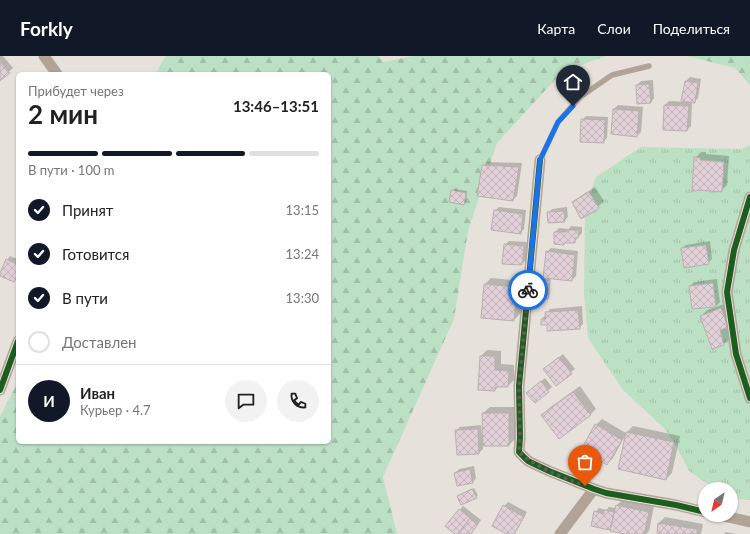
<!DOCTYPE html>
<html lang="ru">
<meta charset="utf-8">
<style>
body{margin:0;font-family:Lato,sans-serif;background:#f2f2f2;color:#222;height:100vh;display:flex;flex-direction:column;font-size:15px;white-space:nowrap}
*{box-sizing:border-box;margin:0}
p{font-size:13px;color:#767676}
.icon{flex:none;width:22px;height:22px;fill:none;stroke:currentColor;stroke-width:2;stroke-linecap:round;stroke-linejoin:round}
.map{position:relative;flex:1;overflow:hidden}
.drawer{position:absolute;left:16px;top:16px;width:315px;height:372px;display:flex;flex-direction:column;background:#fff;border-radius:6px;box-shadow:0 1px 3px #0004}
.drawer>*{flex:none}
.needle{width:26px;rotate:214deg}
.buttons{position:absolute;left:698px;top:426px;display:grid;gap:8px}
.buttons a{display:grid;place-items:center;width:40px;height:40px;border-radius:50%;background:#fff;box-shadow:0 1px 3px #0004;font-size:20px}
.pin{position:absolute;display:grid;place-items:center;width:34px;height:34px;color:#fff;margin:-41px -17px;border-radius:50% 50% 50% 0;rotate:-45deg;box-shadow:0 0 4px #0007}
.pin .icon{rotate:45deg}
.courier{position:absolute;display:grid;place-items:center;width:40px;height:40px;margin:-20px;border:3px solid #1a73e8;border-radius:50%;background:#fff;color:#222;box-shadow:0 1px 5px #0007}
.headline em{font-style:normal;font-weight:700}
.headline div{display:flex;flex-direction:column-reverse}
.headline{display:flex;align-items:center;justify-content:space-between;height:68px;padding:0 12px}
h1{font-size:26px;font-weight:700;line-height:30px}
.bar{display:grid;grid-template-columns:repeat(4,1fr);gap:6px 4px;align-content:center;height:48px;padding:0 12px}
.bar i{height:5px;border-radius:3px;background:#e0e0e0}
.bar .active{background:#111827}
.bar p{grid-column:span 4}
.line{display:flex;align-items:center;gap:10px;padding:0 12px;border-top:1px solid #e0e0e0}
.line div{flex:1}
.round{display:grid;place-items:center;flex:none;width:42px;height:42px;border-radius:21px;background:#f2f2f2}
ol{padding:0 12px;list-style:none}
li{display:flex;align-items:center;gap:12px;height:44px}
li p{margin-inline-start:auto}
li .icon{padding:4px;border-radius:50%;background:#111827;color:#fff;stroke-width:4}
li:last-child{color:#767676}
li i{width:22px;height:22px;border:2px solid #e0e0e0;border-radius:50%}
header{display:flex;align-items:center;gap:24px;box-sizing:border-box;height:56px;padding:0 20px;background:#111827;color:#fff}
header strong{font-size:19px}
nav{display:flex;gap:22px;margin-inline-start:auto;font-size:14px}
.map>svg:first-child{display:block}
</style>
<header>
<strong>Forkly</strong>
<nav><a>Карта</a><a>Слои</a><a>Поделиться</a></nav>
</header>
<div class="map">
<svg width="750" height="478" viewBox="0 0 750 478">
<defs>
<pattern id="grass-tufts" width="24" height="20" patternUnits="userSpaceOnUse"><rect width="24" height="20" fill="#bce0c4"/><path d="M3 7l-1-3M5 7V3M7 7l1-3M15 17l-1-3M17 17v-4M19 17l1-3" fill="none" stroke="#a1bfa7"/></pattern>
<pattern id="forest-firs" width="22" height="20" patternUnits="userSpaceOnUse"><rect width="22" height="20" fill="#bce0c4"/><path d="M5 1l3.5 6h-7zM16 11l3.5 6h-7z" fill="#a1bfa7"/></pattern>
<pattern id="building-cross-hatch" width="8" height="8" patternUnits="userSpaceOnUse"><rect width="8" height="8" fill="#e2d0d8"/><path d="M0 0l8 8M0 8l8-8" fill="none" stroke="#c1b2b8"/></pattern>
</defs>
<rect width="100%" height="100%" fill="#e7e1db"/>
<polygon fill="url(#grass-tufts)" points="750,89 750,444 731,442 731,433 715,433 689,415 674,386 664,372 623,334 588,282 584,239 585,151 596,121 641,91 741,93"/>
<g fill="url(#forest-firs)">
<polygon points="166,0 378,0 383,6 414,0 606,0 562,16 497,87 468,175 454,263 383,421 397,478 0,478 0,361 18,325 18,386 329,386 329,18 155,18"/>
<polygon points="687,0 750,0 750,29 735,12"/>
</g>
<g fill="#0003">
<polygon points="0,0 3,0 13,12 0,23"/>
<polygon points="690,21 701,23 698,42 694,46 692,46 691,70 687,74 664,73 665,49 669,45 688,46 688,45 682,44 686,25"/>
<polygon points="653,24 654,42 651,46 637,29 641,25"/>
<polygon points="618,49 643,51 641,76 637,80 614,53"/>
<polygon points="586,60 608,61 607,82 603,86 582,64"/>
<polygon points="701,96 706,96 706,98 729,100 727,129 721,135 698,133 695,102"/>
<polygon points="487,106 522,107 517,140 513,144 483,110"/>
<polygon points="595,131 604,145 598,151 573,147 579,141"/>
<polygon points="454,133 467,135 466,146 464,148 452,135"/>
<polygon points="499,151 526,154 524,173 520,177 495,155"/>
<polygon points="567,151 568,161 564,165 548,157 552,153"/>
<polygon points="571,170 582,171 582,177 574,186 566,186 564,188 555,176 559,172 569,173"/>
<polygon points="509,185 527,186 526,204 522,208 505,189"/>
<polygon points="710,185 712,203 708,207 682,192 686,189"/>
<polygon points="551,192 578,195 576,220 572,224 551,221 549,241 548,242 540,224 541,223 550,223 547,196"/>
<polygon points="10,200 18,203 18,221 14,225 0,219 7,204"/>
<polygon points="491,222 522,225 520,258 514,264 485,228"/>
<polygon points="717,223 720,246 716,250 690,230 694,226"/>
<polygon points="727,247 730,282 724,288 701,260 707,254"/>
<polygon points="582,250 583,268 579,272 547,268 542,263 550,253"/>
<polygon points="487,294 501,295 501,308 514,309 514,324 508,330 499,330 495,334 481,300"/>
<polygon points="563,298 575,313 556,328 549,309"/>
<polygon points="545,322 552,331 535,346 531,333"/>
<polygon points="580,330 596,353 590,359 543,359 548,353"/>
<polygon points="490,351 515,351 515,383 509,389 483,389 483,393 479,397 456,375 460,371 481,369 482,379 484,378 483,357"/>
<polygon points="602,363 626,377 633,370 680,380 672,417 666,423 625,380 613,402 607,408 596,369"/>
<polygon points="474,410 476,422 473,426 455,417 459,413"/>
<polygon points="474,432 478,439 476,441 460,439"/>
<polygon points="623,443 654,450 649,475 646,478 630,478 612,471 610,473 595,456 599,452 606,454 609,451 616,452 617,449"/>
<polygon points="508,446 527,456 515,478 509,478 504,450"/>
<polygon points="463,450 481,464 471,478 457,478 460,454"/>
<polygon points="665,461 703,468 701,478 658,478 659,467"/>
<polygon points="726,476 735,478 724,478"/>
</g>
<g fill="url(#building-cross-hatch)" stroke="#b7b1b0">
<polygon points="0,5 10,17 0,25"/>
<polygon points="685,25 698,27 695,47 681,45"/>
<polygon points="649,28 651,47 637,48 636,29"/>
<polygon points="664,49 689,50 687,75 663,74"/>
<polygon points="613,53 639,55 637,81 611,78"/>
<polygon points="581,63 605,64 604,87 580,86"/>
<polygon points="694,101 700,102 700,104 724,106 722,136 697,134 697,135 692,135"/>
<polygon points="482,109 519,111 513,145 477,140"/>
<polygon points="451,134 466,137 464,149 449,146"/>
<polygon points="589,136 599,152 581,163 572,146"/>
<polygon points="494,154 523,158 521,178 491,174"/>
<polygon points="564,155 565,166 548,167 547,156"/>
<polygon points="566,174 579,174 578,182 575,182 575,187 564,187 564,189 554,188 554,176 566,176"/>
<polygon points="504,188 524,190 522,209 502,208"/>
<polygon points="706,189 709,208 684,212 681,192"/>
<polygon points="546,195 575,199 572,225 543,222"/>
<polygon points="6,203 18,209 18,218 14,226 0,220 0,217"/>
<polygon points="539,224 549,225 548,243 538,243"/>
<polygon points="713,227 716,251 692,253 689,230"/>
<polygon points="484,228 517,231 514,265 481,262"/>
<polygon points="721,252 728,271 720,274 724,289 712,293 700,260"/>
<polygon points="578,254 580,273 547,275 547,269 541,269 541,263 546,263 545,256"/>
<polygon points="480,300 495,300 495,314 509,315 508,331 495,331 495,335 478,334"/>
<polygon points="559,301 572,318 556,330 543,313"/>
<polygon points="541,325 549,336 535,347 526,337"/>
<polygon points="573,336 591,359 559,383 541,359"/>
<polygon points="482,357 509,357 509,390 483,390"/>
<polygon points="595,368 622,384 607,409 581,394"/>
<polygon points="478,373 479,398 457,399 455,374"/>
<polygon points="626,376 674,386 666,424 618,413"/>
<polygon points="470,413 473,427 457,430 454,417"/>
<polygon points="472,433 477,442 461,449 457,440"/>
<polygon points="503,449 524,461 514,478 507,478 492,470"/>
<polygon points="616,449 649,456 644,478 625,478 610,475"/>
<polygon points="459,453 470,462 458,478 455,478 445,470"/>
<polygon points="604,454 614,456 610,474 591,470 594,455 604,458"/>
<polygon points="470,462 478,468 471,478 458,478"/>
<polygon points="658,467 697,473 697,478 657,478"/>
</g>
<g fill="none" stroke-linecap="round" stroke-linejoin="round">
<polyline stroke="#b1a398" stroke-width="5.5" points="540,104 558,66 580,41 612,19 649,10"/>
<g stroke="#b1a398" stroke-width="11">
<polyline points="44,0 57,18"/>
<polyline points="540,104 519,330 520,382 519,396 528,405 549,415 594,433 606,437 676,449 705,456"/>
<polyline points="750,141 734,194 727,236 736,298 750,342"/>
<polyline points="0,334 18,285"/>
<polyline points="719,459 750,466"/>
<polyline points="560,478 594,433"/>
</g>
<defs>
<g id="cycleway">
<polyline points="540,104 519,330 520,382 519,396 528,405 549,415 594,433 606,437 676,449 705,456"/>
<polyline points="750,141 734,194 727,236 736,298 750,342"/>
<polyline points="0,334 18,285"/>
</g>
</defs>
<use href="#cycleway" stroke="#ede1d5" stroke-width="8"/>
<use href="#cycleway" stroke="#1b5e20" stroke-width="6"/>
</g>
<g fill="none" stroke-linecap="round" stroke-linejoin="round">
<path stroke="#605c57" stroke-width="4" stroke-dasharray="0 7.2" d="M528,234L519,330L520,382L519,396C538,413 563,421 585,430"/>
<polyline stroke="#1a73e8" stroke-width="5" points="528,234 540,104 558,66 573,50"/>
</g>
</svg>
<div class="buttons">
<a><svg class="needle" viewBox="-14 -14 28 28"><path d="M0-13l5 13h-10z" fill="#e53935"/><path d="M0 13l5-13h-10z" fill="#767676"/></svg></a>
</div>
<div class="pin" style="left:585px;top:430px;background:#ea580c"><svg class="icon" aria-label="bag" viewBox="0 0 24 24"><path d="M5 8h14l-1 12H6zM9 8a3 3 0 0 1 6 0"/></svg></div>
<div class="pin" style="left:573px;top:50px;background:#1f2937"><svg class="icon" aria-label="home" viewBox="0 0 24 24"><path d="M3 11l9-7 9 7M6 9v11h12V9"/></svg></div>
<div class="courier" style="left:528px;top:234px"><svg class="icon" aria-label="bike" viewBox="0 0 24 24"><circle cx="6" cy="16" r="4"/><circle cx="18" cy="16" r="4"/><path d="M6 16l4-8h5l3 8M10 8l3 8H6M13 5h3"/></svg></div>
<section class="drawer">
<div class="headline"><div><h1>2 мин</h1><p>Прибудет через</p></div><em>13:46–13:51</em></div>
<div class="bar"><i class="active"></i><i class="active"></i><i class="active"></i><i></i><p>В пути · 100 m</p></div>
<ol>
<li><svg class="icon" aria-label="check" viewBox="0 0 24 24"><path d="M5 12l5 5 9-10"/></svg>Принят<p>13:15</p></li>
<li><svg class="icon" aria-label="check" viewBox="0 0 24 24"><path d="M5 12l5 5 9-10"/></svg>Готовится<p>13:24</p></li>
<li><svg class="icon" aria-label="check" viewBox="0 0 24 24"><path d="M5 12l5 5 9-10"/></svg>В пути<p>13:30</p></li>
<li><i></i>Доставлен</li>
</ol>
<div class="line" style="height:72px"><b class="round" style="background:#111827;color:#fff">И</b><div><b>Иван</b><p>Курьер · 4.7</p></div><a class="round"><svg class="icon" aria-label="chat" viewBox="0 0 24 24"><path d="M4 5h16v11H9l-5 4z"/></svg></a><a class="round"><svg class="icon" aria-label="phone" viewBox="0 0 24 24"><path d="M5 4h4l2 5-3 2q2 4 5 5l2-3 5 2v4C11 20 4 13 5 4z"/></svg></a></div>
</section>
</div>
